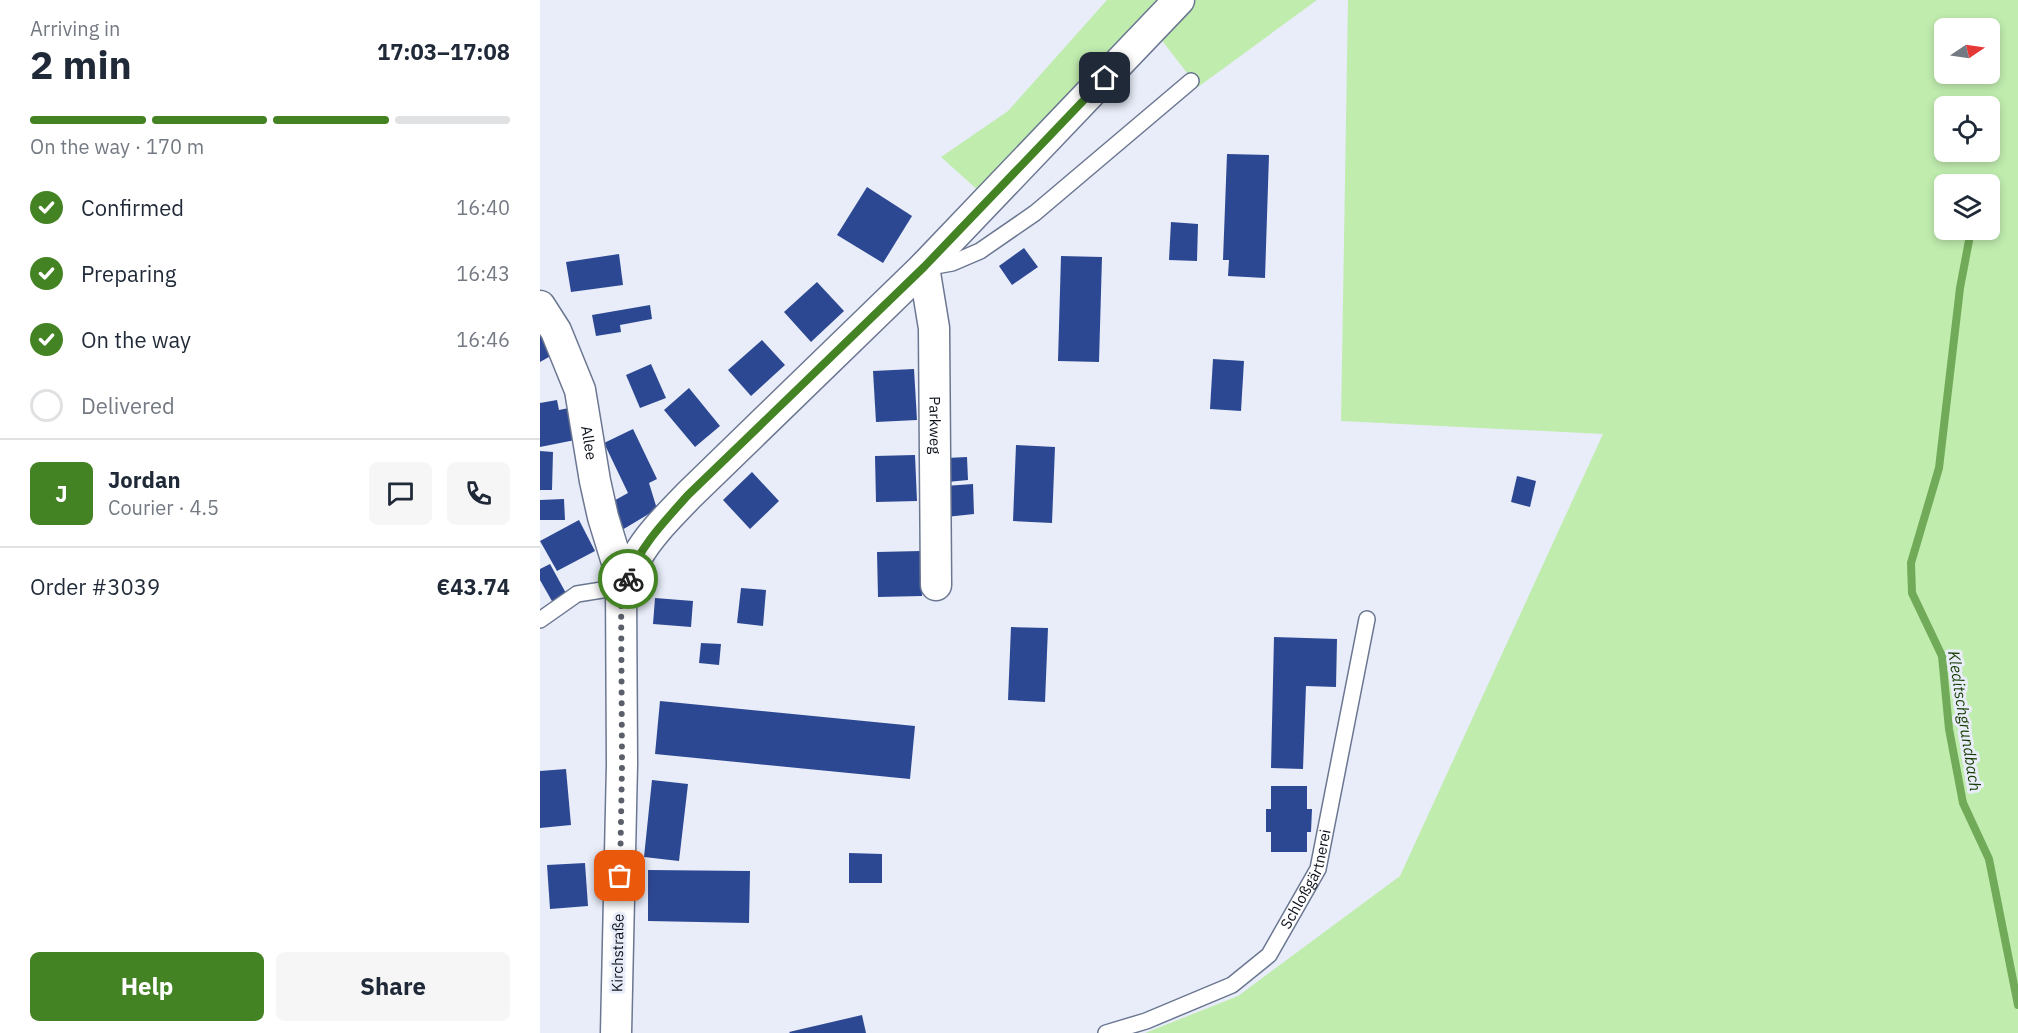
<!DOCTYPE html>
<meta charset="utf-8">
<style>
body{margin:0;font-family:"IBM Plex Sans",sans-serif;background:#f6f6f7;color:#1f2937;height:100vh;display:flex;flex-direction:column;font-size:22px;white-space:nowrap}
*{box-sizing:border-box;margin:0}
p{font-size:20px;color:#747a83}
.icon{flex:none;width:33px;height:33px;fill:none;stroke:currentColor;stroke-width:2;stroke-linecap:round;stroke-linejoin:round}
.map{position:relative;flex:1;overflow:hidden}
.details{display:flex;flex-direction:column;background:#fff;width:540px}
.details>*{flex:none}
.needle{width:39px;rotate:77deg}
.fabs{position:absolute;left:1394px;top:18px;display:grid;gap:12px}
.fabs a{display:grid;place-items:center;width:66px;height:66px;border-radius:9px;background:#fff;box-shadow:0 3px 9px #0003;font-size:30px}
.pin{position:absolute;display:grid;place-items:center;width:51px;height:51px;color:#fff;margin:-26px;border-radius:12px;box-shadow:0 3px 9px #0006}
.courier{position:absolute;display:grid;place-items:center;width:60px;height:60px;margin:-30px;border:4px solid #448323;border-radius:50%;background:#fff;color:#222;box-shadow:0 2px 8px #0007}
.overview em{font-style:normal;font-weight:800}
.overview div{display:flex;flex-direction:column-reverse}
.overview{display:flex;align-items:center;justify-content:space-between;height:102px;padding:0 30px}
h1{font-size:39px;font-weight:800;line-height:45px}
.bar{display:grid;grid-template-columns:repeat(4,1fr);gap:9px 6px;align-content:center;height:72px;padding:0 30px}
.bar i{height:8px;border-radius:4px;background:#e0e1e3}
.bar .current{background:#448323}
.bar p{grid-column:span 4}
.line{display:flex;align-items:center;gap:15px;padding:0 30px;border-top:2px solid #e0e1e3}
.line div{flex:1}
.round{display:grid;place-items:center;flex:none;width:63px;height:63px;border-radius:9px;background:#f6f6f7}
ol{padding:0 30px;list-style:none}
li{display:flex;align-items:center;gap:18px;height:66px}
li p{margin-inline-start:auto}
li .icon{padding:6px;border-radius:50%;background:#448323;color:#fff;stroke-width:4}
li:last-child{color:#747a83}
li i{width:33px;height:33px;border:3px solid #e0e1e3;border-radius:50%}
.cta{display:flex;gap:12px;margin-top:auto;padding:12px 30px}
.cta a{flex:1;height:69px;border-radius:9px;background:#448323;color:#fff;font-size:24px;font-weight:800;line-height:69px;text-align:center}
.cta a+a{background:#f6f6f7;color:#1f2937}
main{display:flex;flex:1;min-height:0}
.map>svg:first-child{display:block}
</style>
<main>
<section class="details">
<div class="overview"><div><h1>2 min</h1><p>Arriving in</p></div><em>17:03–17:08</em></div>
<div class="bar"><i class="current"></i><i class="current"></i><i class="current"></i><i></i><p>On the way · 170 m</p></div>
<ol>
<li><svg class="icon" aria-label="check" viewBox="0 0 24 24"><path d="M5 12l5 5 9-10"/></svg>Confirmed<p>16:40</p></li>
<li><svg class="icon" aria-label="check" viewBox="0 0 24 24"><path d="M5 12l5 5 9-10"/></svg>Preparing<p>16:43</p></li>
<li><svg class="icon" aria-label="check" viewBox="0 0 24 24"><path d="M5 12l5 5 9-10"/></svg>On the way<p>16:46</p></li>
<li><i></i>Delivered</li>
</ol>
<div class="line" style="height:108px"><b class="round" style="background:#448323;color:#fff">J</b><div><b>Jordan</b><p>Courier · 4.5</p></div><a class="round"><svg class="icon" aria-label="chat" viewBox="0 0 24 24"><path d="M4 5h16v11H9l-5 4z"/></svg></a><a class="round"><svg class="icon" aria-label="phone" viewBox="0 0 24 24"><path d="M5 4h4l2 5-3 2q2 4 5 5l2-3 5 2v4C11 20 4 13 5 4z"/></svg></a></div>
<div class="line" style="height:78px"><div>Order #3039</div><b>€43.74</b></div>
<div class="cta"><a>Help</a><a>Share</a></div>
</section>
<div class="map">
<svg width="1478" height="1033" viewBox="0 0 1478 1033">
<rect width="100%" height="100%" fill="#e8edf9"/>
<g fill="#c0ecae" fill-rule="evenodd">
<polygon points="567,0 622,0 441,193 401,157 468,111"/>
<polygon points="656,0 777,0 658,87 620,38"/>
<path d="M808,0H1478V1033H605L698,996L860,876L1063,434L801,421ZM1449,28V74H1404V28ZM1449,106V152H1404V106ZM1449,184V230H1404V184Z"/>
</g>
<g fill="none" stroke-linecap="round" stroke-linejoin="round">
<polyline stroke="#71aa58" stroke-width="8" points="1431,230 1420,288 1399,468 1371,563 1372,593 1402,656 1409,729 1423,803 1449,859 1478,1005"/>
</g>
<g fill="#2d4893">
<polygon points="687,154 729,155 725,278 688,276 689,260 683,260"/>
<polygon points="327,187 372,216 343,263 297,235"/>
<polygon points="631,222 658,224 657,261 629,260"/>
<polygon points="484,248 498,267 472,285 459,266"/>
<polygon points="79,254 83,285 31,292 26,262"/>
<polygon points="521,256 562,257 559,362 518,361"/>
<polygon points="277,282 304,311 271,342 244,312"/>
<polygon points="110,305 112,319 80,325 81,332 56,336 52,315"/>
<polygon points="0,320 16,353 0,362"/>
<polygon points="222,340 245,365 211,396 188,370"/>
<polygon points="673,359 704,361 701,411 670,409"/>
<polygon points="111,364 126,398 100,408 86,375"/>
<polygon points="374,369 377,420 336,422 333,371"/>
<polygon points="149,388 180,426 155,447 124,410"/>
<polygon points="17,400 19,410 29,408 35,440 0,447 0,403"/>
<polygon points="93,429 117,479 109,483 117,509 77,533 68,504 88,493 64,443"/>
<polygon points="476,445 515,447 512,523 473,521"/>
<polygon points="0,451 13,452 12,490 0,490"/>
<polygon points="375,455 377,501 336,502 335,456"/>
<polygon points="427,457 428,480 407,482 406,458"/>
<polygon points="212,472 239,501 210,529 183,500"/>
<polygon points="977,476 996,481 990,507 971,502"/>
<polygon points="433,484 434,514 406,517 405,486"/>
<polygon points="24,499 25,520 0,520 0,500"/>
<polygon points="39,520 55,551 17,571 0,541"/>
<polygon points="381,551 382,596 338,597 337,552"/>
<polygon points="10,564 27,595 13,603 0,580 0,569"/>
<polygon points="201,588 226,590 223,626 197,623"/>
<polygon points="115,598 153,601 151,627 113,624"/>
<polygon points="471,627 508,628 505,702 468,700"/>
<polygon points="734,637 797,639 796,687 766,686 763,769 731,768"/>
<polygon points="161,643 181,644 179,665 159,663"/>
<polygon points="120,701 375,726 370,779 115,754"/>
<polygon points="26,769 31,825 0,828 0,771"/>
<polygon points="112,780 148,784 139,861 104,857"/>
<polygon points="731,786 767,786 767,809 772,809 771,832 767,832 767,852 731,852 731,832 726,832 726,809 731,809"/>
<polygon points="309,853 342,854 342,883 309,883"/>
<polygon points="45,863 48,906 10,909 7,865"/>
<polygon points="108,870 210,871 209,923 108,921"/>
<polygon points="322,1015 326,1033 250,1033 249,1032"/>
</g>
<g fill="none" stroke-linecap="round" stroke-linejoin="round">
<defs>
<g id="lane">
<polyline points="390,267 412,263 440,251 495,213 651,81"/>
<polyline points="0,620 37,594 62,590 81,585"/>
<path id="s1" d="M566,1033L606,1021L692,985L729,955L778,869L827,619"/>
</g>
<g id="street">
<path id="s2" d="M384,267L394,328L396,585"/>
<path id="s3" d="M0,306L16,331L40,390L55,481L63,517L79,569L81,585L82,764L76,1033"/>
<path d="M81,585C91,578 91,567 97,557C110,534 130,515 148,496L384,267L639,0"/>
</g>
</defs>
<use href="#lane" stroke="#6b7791" stroke-width="18"/>
<use href="#street" stroke="#6b7791" stroke-width="33"/>
<use href="#lane" stroke="#fff" stroke-width="15"/>
<use href="#street" stroke="#fff" stroke-width="30"/>
</g>
<g fill="none" stroke-linecap="round" stroke-linejoin="round">
<polyline stroke="#5a5f69" stroke-width="6" stroke-dasharray="0 10.8" points="80,876 82,765 81,585 88,579"/>
<path stroke="#448323" stroke-width="8" d="M88,579C100,546 125,521 148,495L384,267L565,78"/>
</g>
<g text-anchor="middle" stroke-width="6" stroke-linejoin="round" paint-order="stroke">
<g font-size="15" fill="#0d121c" stroke="#e8edf9">
<text dy="5" stroke="none"><textPath href="#s2" startOffset="159">Parkweg</textPath></text>
<text dy="5" stroke="none"><textPath href="#s3" startOffset="147">Allee</textPath></text>
<text dy="5" stroke="none"><textPath href="#s1" startOffset="268">Schloßgärtnerei</textPath></text>
<text transform="translate(78 953) rotate(-89)" y="5">Kirchstraße</text>
</g>
<g font-size="16" font-style="italic" fill="#173c01" stroke="#e8edf9">
<text transform="translate(1425 721) rotate(81)" y="6">Kleditschgrundbach</text>
</g>
</g>
</svg>
<div class="fabs">
<a><svg class="needle" viewBox="-14 -14 28 28"><path d="M0-13l5 13h-10z" fill="#e53935"/><path d="M0 13l5-13h-10z" fill="#747a83"/></svg></a>
<a><svg class="icon" aria-label="locate" viewBox="0 0 24 24"><circle cx="12" cy="12" r="6"/><path d="M12 2v4M12 18v4M2 12h4M18 12h4"/></svg></a>
<a><svg class="icon" aria-label="layers" viewBox="0 0 24 24"><path d="M12 4l9 5-9 5-9-5zM3 14l9 5 9-5"/></svg></a>
</div>
<div class="pin" style="left:80px;top:876px;background:#ea580c"><svg class="icon" aria-label="bag" viewBox="0 0 24 24"><path d="M5 8h14l-1 12H6zM9 8a3 3 0 0 1 6 0"/></svg></div>
<div class="pin" style="left:565px;top:78px;background:#1f2937"><svg class="icon" aria-label="home" viewBox="0 0 24 24"><path d="M3 11l9-7 9 7M6 9v11h12V9"/></svg></div>
<div class="courier" style="left:88px;top:579px"><svg class="icon" aria-label="bike" viewBox="0 0 24 24"><circle cx="6" cy="16" r="4"/><circle cx="18" cy="16" r="4"/><path d="M6 16l4-8h5l3 8M10 8l3 8H6M13 5h3"/></svg></div>
</div>
</main>
